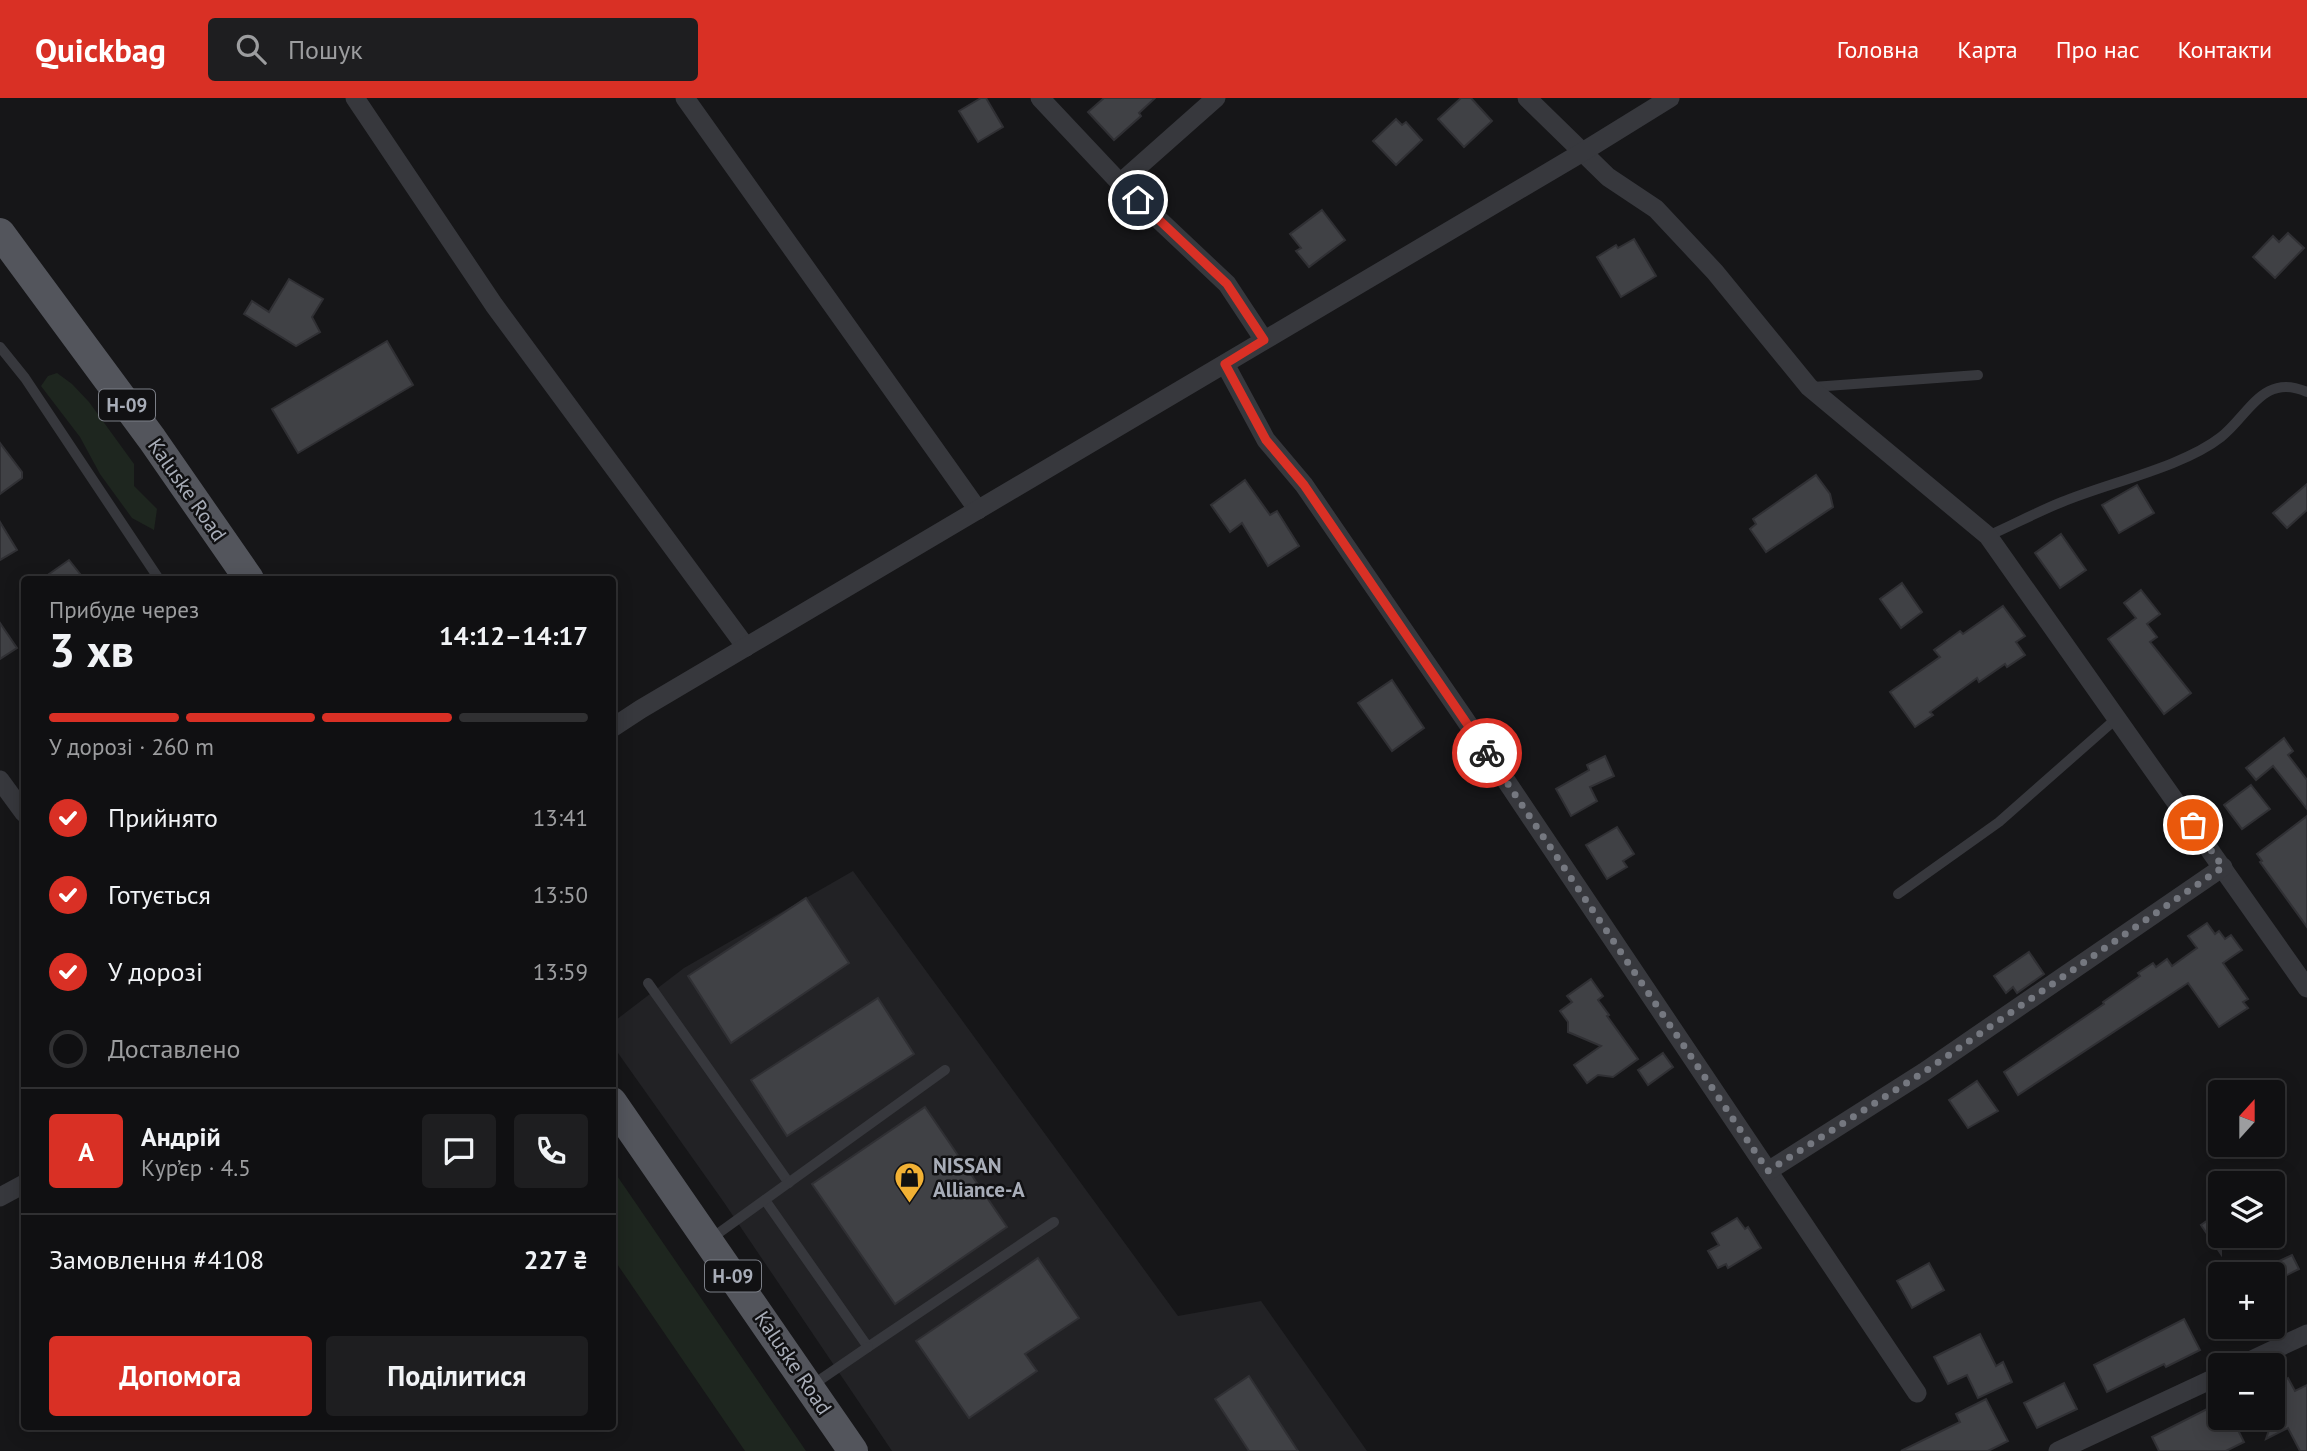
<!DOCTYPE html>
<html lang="uk">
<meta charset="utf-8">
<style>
body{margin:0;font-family:"PT Sans",sans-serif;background:#1e1e20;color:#f1f3f6;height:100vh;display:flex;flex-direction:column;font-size:26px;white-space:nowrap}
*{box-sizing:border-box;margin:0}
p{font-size:23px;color:#9c9d9f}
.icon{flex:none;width:38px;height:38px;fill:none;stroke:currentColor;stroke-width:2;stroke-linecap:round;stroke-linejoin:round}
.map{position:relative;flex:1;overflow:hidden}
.details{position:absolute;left:21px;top:478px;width:595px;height:854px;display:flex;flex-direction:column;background:#101012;border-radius:7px;box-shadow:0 4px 18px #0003,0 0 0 2px #303032}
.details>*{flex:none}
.needle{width:46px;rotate:21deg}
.buttons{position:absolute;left:2208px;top:982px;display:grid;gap:14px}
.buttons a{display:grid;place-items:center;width:77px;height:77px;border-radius:7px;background:#101012;box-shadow:0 4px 18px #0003,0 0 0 2px #303032;font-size:35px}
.pin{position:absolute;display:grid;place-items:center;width:60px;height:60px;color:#fff;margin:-30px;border:4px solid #fff;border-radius:50%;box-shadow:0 2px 7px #0007}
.courier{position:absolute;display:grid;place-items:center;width:70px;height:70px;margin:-35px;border:5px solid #d93025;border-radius:50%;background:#fff;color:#222;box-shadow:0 2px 9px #0007}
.headline em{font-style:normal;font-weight:700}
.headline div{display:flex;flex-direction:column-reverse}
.headline{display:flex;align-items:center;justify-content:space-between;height:119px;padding:0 28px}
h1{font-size:46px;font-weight:700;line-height:52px}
.bar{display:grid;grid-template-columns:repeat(4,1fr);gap:10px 7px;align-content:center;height:84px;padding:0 28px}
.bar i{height:9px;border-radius:5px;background:#303032}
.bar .active{background:#d93025}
.bar p{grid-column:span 4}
.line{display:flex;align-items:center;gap:18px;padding:0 28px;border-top:2px solid #303032}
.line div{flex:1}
.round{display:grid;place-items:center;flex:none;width:74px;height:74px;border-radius:7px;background:#1e1e20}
ol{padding:0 28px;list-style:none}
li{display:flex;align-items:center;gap:21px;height:77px}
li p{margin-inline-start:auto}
li .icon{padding:7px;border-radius:50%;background:#d93025;color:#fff;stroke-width:4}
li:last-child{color:#9c9d9f}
li i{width:38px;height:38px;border:4px solid #303032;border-radius:50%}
.button{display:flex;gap:14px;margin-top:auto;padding:14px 28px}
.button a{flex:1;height:80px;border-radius:7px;background:#d93025;color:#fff;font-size:28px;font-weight:700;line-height:80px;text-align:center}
.button a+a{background:#1e1e20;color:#f1f3f6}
header{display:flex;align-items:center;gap:42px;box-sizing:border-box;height:98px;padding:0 35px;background:#d93025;color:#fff}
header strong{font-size:33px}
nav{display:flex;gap:38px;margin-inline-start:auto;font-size:24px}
.search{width:490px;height:63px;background:#1e1e20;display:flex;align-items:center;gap:18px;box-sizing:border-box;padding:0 24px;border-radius:7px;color:#9c9d9f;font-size:26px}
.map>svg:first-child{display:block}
</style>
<header>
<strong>Quickbag</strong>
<div class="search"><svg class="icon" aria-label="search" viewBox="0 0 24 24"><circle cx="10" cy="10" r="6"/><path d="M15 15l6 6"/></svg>Пошук</div>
<nav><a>Головна</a><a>Карта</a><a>Про нас</a><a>Контакти</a></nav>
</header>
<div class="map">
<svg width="2307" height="1353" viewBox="0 0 2307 1353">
<rect width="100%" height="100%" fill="#161618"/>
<polygon fill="#222225" points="853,773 1178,1218 1261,1203 1367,1353 892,1353 723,1103 613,948 612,925 684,870"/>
<g fill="#1e261f">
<polygon points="57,275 72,286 89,304 134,366 134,388 157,411 154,432 132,420 100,376 80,339 41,288 48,278"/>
<polygon points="612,1072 613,1072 806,1353 745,1353 613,1160"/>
</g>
<g fill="#404145" stroke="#303034" stroke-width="2">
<polygon points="981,0 986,0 1003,29 978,44 959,13"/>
<polygon points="1104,0 1155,0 1139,15 1141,18 1114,42 1088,14"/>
<polygon points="1461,0 1471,0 1492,23 1464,49 1438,21"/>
<polygon points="1396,21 1402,27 1406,24 1422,42 1396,67 1373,43"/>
<polygon points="1322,112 1345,142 1309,169 1296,153 1301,150 1290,136"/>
<polygon points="2288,135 2304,150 2275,180 2253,159 2273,138 2279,144"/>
<polygon points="1634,141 1656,178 1621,199 1597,159 1616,147 1618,150"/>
<polygon points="289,181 323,201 312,219 320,234 296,248 244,216 252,203 269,214"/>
<polygon points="387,243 413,287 298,355 272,311"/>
<polygon points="0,345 22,374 22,380 0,396"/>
<polygon points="1816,377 1830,396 1833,409 1766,454 1750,431 1756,426 1753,421"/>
<polygon points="1245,382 1270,417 1277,413 1299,448 1268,468 1242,425 1230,434 1211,407"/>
<polygon points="2307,386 2307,412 2287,430 2273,415"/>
<polygon points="2137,387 2154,415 2119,435 2102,407"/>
<polygon points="0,424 17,452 0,462"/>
<polygon points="2061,436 2086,472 2060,490 2035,455"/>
<polygon points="69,462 84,481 42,481"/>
<polygon points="1902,485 1922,514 1901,530 1880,501"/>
<polygon points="2141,492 2160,516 2147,526 2157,539 2150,544 2191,595 2164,616 2108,541 2136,520 2124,505"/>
<polygon points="2003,508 2025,538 2016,544 2025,557 2007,569 2005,566 1979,584 1977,580 1930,614 1933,617 1915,629 1890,594 1940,559 1934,552 1960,533 1963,536"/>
<polygon points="0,525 17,550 0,561"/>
<polygon points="1392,582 1424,630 1392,653 1358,605"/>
<polygon points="2284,640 2293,653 2288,657 2307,682 2307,711 2273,668 2256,682 2246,670"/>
<polygon points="1605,658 1614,678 1590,689 1597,703 1571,718 1556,691 1589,672 1587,667"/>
<polygon points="2251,687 2270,711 2242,731 2224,707"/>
<polygon points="2307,718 2307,829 2260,764 2262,763 2257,756"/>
<polygon points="1617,729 1634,756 1623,763 1627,769 1607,781 1586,747"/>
<polygon points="806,800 849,865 731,945 688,878"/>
<polygon points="2207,825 2215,836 2219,833 2225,841 2231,837 2242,852 2223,865 2248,901 2243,904 2248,910 2219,929 2188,885 2018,997 2004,974 2104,906 2103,904 2140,878 2138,875 2153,865 2156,869 2167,861 2172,868 2197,850 2188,838"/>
<polygon points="2029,854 2044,876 2017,895 2013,889 2006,895 1994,878"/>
<polygon points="1591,881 1603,898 1598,902 1609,917 1607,918 1638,961 1613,979 1598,977 1587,985 1574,967 1601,948 1568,934 1568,924 1560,913 1572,904 1567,898"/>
<polygon points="878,900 914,956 787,1038 751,982"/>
<polygon points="1663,955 1673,969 1648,987 1638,972"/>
<polygon points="1977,983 1998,1013 1968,1030 1949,1002"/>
<polygon points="925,1009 1007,1129 895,1206 812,1086"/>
<polygon points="2221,1113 2221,1156 2201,1127"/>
<polygon points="1737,1120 1745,1131 1748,1129 1761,1150 1728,1170 1726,1166 1718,1170 1708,1153 1719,1147 1712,1135"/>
<polygon points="2292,1157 2299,1171 2273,1184 2273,1166"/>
<polygon points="1038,1160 1079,1220 1025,1256 1037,1273 969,1320 916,1243"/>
<polygon points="1929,1165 1944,1192 1912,1210 1897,1183"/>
<polygon points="2184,1221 2200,1252 2166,1269 2164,1266 2107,1294 2094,1267"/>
<polygon points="1980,1236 1996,1268 2003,1264 2012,1284 1978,1300 1967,1277 1948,1286 1934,1259"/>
<polygon points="1249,1278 1298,1353 1249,1353 1215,1301"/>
<polygon points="2288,1280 2295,1293 2307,1287 2307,1353 2300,1353 2288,1330 2266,1341 2273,1320 2273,1288"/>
<polygon points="2064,1285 2077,1311 2037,1330 2024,1305"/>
<polygon points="1986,1301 2008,1343 1988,1353 1901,1353 1960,1324 1956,1316"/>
<polygon points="2221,1304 2221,1320 2232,1320 2244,1344 2226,1353 2159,1353 2152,1339"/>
</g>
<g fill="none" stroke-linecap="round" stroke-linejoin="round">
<g stroke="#37383d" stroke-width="10">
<polyline points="0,249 25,280 159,481"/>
<polyline points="1813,289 1978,277"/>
<path d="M1988,438C2013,427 2037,414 2062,404C2107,385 2183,369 2221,339C2249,317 2263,274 2307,294"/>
<polyline points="1898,796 1999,724 2117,620"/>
<polyline points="648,885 789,1085"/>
<polyline points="765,1102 868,1249 1054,1124"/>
<polyline points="709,1142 945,972"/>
<polyline points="811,1288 868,1249"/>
</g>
<g stroke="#37383d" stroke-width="19">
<polyline points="355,0 494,207 746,549"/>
<polyline points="685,0 978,412"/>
<polyline points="1040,0 1120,85 1227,186 1264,242"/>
<polyline points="1527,0 1608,79 1656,111 1715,174 1809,289 1988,438 2307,890"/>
<polyline points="1120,85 1216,0"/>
<polyline points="1225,266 1266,342 1304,387 1464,620 1917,1295"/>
<polyline points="612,630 641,611 1581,55 1670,0"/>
<polyline points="0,682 24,715"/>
<polyline points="1768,1073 1924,974 2223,769"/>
<polyline points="0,1099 24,1086"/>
<polyline points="2241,1267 2307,1236"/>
<polyline points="2058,1353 2221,1277"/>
</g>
<g stroke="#53555c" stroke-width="30">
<polyline points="0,135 152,341 249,481"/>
<polyline points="612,1004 853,1353"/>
</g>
</g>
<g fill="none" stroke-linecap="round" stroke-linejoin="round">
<polyline stroke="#757880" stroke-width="7" stroke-dasharray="0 12.6" points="1487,655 1768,1073 1924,974 2223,769 2193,727"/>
<polyline stroke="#d93025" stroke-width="9" points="1138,102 1227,186 1264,242 1225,266 1266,342 1304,387 1487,655"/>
</g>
<defs>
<symbol id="shop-pin" viewBox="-11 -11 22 30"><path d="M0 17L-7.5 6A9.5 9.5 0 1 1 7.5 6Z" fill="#f2b134" stroke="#111113"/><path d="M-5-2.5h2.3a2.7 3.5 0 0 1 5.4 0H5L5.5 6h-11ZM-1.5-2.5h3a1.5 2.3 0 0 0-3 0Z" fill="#111"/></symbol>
</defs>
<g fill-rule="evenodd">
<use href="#shop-pin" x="892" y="1062" width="35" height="47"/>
</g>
<g text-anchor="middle" stroke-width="5" stroke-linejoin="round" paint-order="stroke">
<g fill="#111113" stroke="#7b7e86" stroke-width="2">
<rect x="99" y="291.5" width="56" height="31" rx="5"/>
<rect x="705" y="1162.5" width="56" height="31" rx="5"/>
</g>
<g font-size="19" font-weight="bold" fill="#a8adb8">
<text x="127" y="314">Н-09</text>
<text x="733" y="1185">Н-09</text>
</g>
<g font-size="21" fill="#a8adb8" stroke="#111113">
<text transform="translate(187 392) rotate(55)" y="7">Kaluske Road</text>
<text transform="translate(793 1265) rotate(56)" y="7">Kaluske Road</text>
</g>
<g font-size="21" font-weight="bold" fill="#a8adb8" stroke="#111113" text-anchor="start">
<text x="933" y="1075">NISSAN<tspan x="933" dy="24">Alliance-A</tspan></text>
</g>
</g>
</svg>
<div class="buttons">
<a><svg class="needle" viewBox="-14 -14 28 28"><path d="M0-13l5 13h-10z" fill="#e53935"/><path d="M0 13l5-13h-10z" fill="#9c9d9f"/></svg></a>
<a><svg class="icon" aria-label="layers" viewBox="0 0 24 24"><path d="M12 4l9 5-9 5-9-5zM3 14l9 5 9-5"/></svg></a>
<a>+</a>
<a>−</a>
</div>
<div class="pin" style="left:2193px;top:727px;background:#ea580c"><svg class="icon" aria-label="bag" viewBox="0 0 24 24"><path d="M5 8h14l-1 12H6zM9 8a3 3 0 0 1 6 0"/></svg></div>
<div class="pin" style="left:1138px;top:102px;background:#1f2937"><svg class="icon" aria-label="home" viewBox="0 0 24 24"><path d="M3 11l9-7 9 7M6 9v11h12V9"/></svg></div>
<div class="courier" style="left:1487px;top:655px"><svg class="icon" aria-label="bike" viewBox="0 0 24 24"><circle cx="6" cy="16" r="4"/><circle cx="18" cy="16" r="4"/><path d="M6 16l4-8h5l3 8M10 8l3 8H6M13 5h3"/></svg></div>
<section class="details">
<div class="headline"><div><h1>3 хв</h1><p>Прибуде через</p></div><em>14:12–14:17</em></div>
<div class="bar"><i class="active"></i><i class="active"></i><i class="active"></i><i></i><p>У дорозі · 260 m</p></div>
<ol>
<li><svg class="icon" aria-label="check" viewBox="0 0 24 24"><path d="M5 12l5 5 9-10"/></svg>Прийнято<p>13:41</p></li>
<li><svg class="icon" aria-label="check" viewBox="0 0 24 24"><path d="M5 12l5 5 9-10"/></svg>Готується<p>13:50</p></li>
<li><svg class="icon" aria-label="check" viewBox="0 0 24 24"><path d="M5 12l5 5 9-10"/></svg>У дорозі<p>13:59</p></li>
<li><i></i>Доставлено</li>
</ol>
<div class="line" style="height:126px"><b class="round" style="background:#d93025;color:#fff">А</b><div><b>Андрій</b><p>Кур’єр · 4.5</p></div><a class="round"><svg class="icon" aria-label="chat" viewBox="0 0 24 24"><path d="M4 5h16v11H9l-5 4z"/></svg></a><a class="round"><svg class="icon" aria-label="phone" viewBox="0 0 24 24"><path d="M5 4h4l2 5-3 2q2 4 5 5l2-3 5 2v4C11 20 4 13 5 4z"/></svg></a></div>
<div class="line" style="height:91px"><div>Замовлення #4108</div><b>227 ₴</b></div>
<div class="button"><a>Допомога</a><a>Поділитися</a></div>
</section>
</div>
